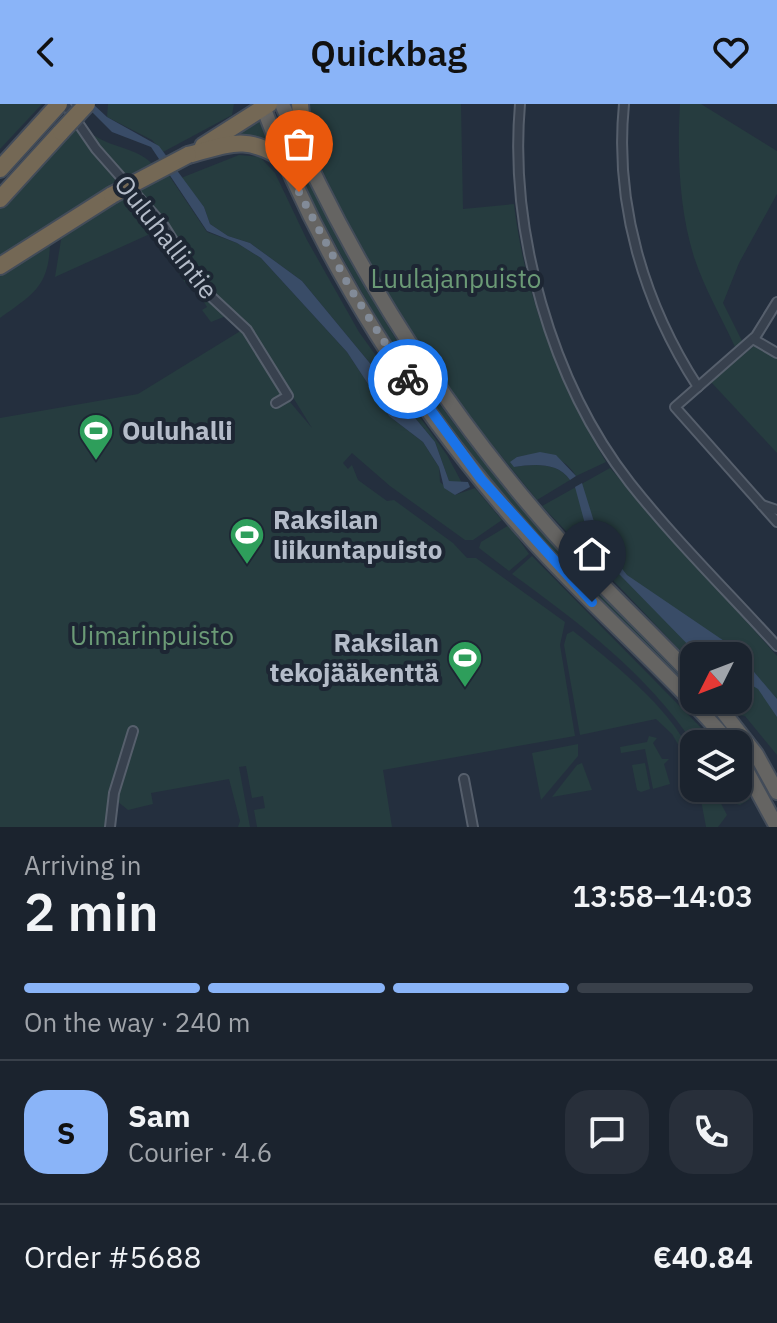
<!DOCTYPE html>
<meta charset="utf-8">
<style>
body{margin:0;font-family:"IBM Plex Sans",sans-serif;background:#282f3a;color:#f1f3f6;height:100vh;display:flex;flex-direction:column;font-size:30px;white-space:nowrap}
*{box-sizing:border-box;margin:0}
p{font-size:26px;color:#a0a4aa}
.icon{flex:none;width:44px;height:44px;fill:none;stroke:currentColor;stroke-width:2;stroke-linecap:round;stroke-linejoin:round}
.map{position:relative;height:723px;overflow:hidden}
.details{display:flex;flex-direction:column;background:#1b232e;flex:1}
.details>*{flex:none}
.needle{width:52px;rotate:228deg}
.buttons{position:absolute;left:680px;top:538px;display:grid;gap:16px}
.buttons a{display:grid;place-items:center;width:72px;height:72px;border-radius:16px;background:#1b232e;box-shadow:0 2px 6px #0004,0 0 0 2px #39404a;font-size:40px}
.pin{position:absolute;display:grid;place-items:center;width:68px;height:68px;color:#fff;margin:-82px -34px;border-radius:50% 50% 50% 0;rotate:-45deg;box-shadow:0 0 8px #0007}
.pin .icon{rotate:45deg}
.courier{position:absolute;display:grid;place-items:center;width:80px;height:80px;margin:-40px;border:6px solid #1a73e8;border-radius:50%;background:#fff;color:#222;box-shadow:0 2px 10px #0007}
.headline em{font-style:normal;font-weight:600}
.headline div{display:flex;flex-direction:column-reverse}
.headline{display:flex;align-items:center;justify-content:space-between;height:136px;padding:0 24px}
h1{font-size:52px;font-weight:600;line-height:60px}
.bar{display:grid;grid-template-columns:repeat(4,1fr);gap:12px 8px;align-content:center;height:96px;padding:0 24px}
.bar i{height:10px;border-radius:6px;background:#39404a}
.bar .current{background:#8ab4f8}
.bar p{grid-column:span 4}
.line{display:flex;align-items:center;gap:20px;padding:0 24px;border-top:2px solid #39404a}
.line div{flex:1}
.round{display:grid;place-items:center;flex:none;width:84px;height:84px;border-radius:24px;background:#282f3a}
header{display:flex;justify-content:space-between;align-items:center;height:104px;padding:0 24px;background:#8ab4f8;color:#111;font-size:36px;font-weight:600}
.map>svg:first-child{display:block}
</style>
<header><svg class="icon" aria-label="back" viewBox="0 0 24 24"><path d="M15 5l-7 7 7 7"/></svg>Quickbag<svg class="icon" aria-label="heart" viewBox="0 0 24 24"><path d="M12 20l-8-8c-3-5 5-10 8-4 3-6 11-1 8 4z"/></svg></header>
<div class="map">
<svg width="777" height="723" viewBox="0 0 777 723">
<rect width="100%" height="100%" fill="#242f3e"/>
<g fill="#263c3f">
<polygon points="0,0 42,0 0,45"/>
<polygon points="108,0 234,0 232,11 163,48 152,36 107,13"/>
<path d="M305,0H461L463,105L514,100C525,193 559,278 606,358L576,372C563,350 539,348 517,353L514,363C534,360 558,358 570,376L537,396L455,295L412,232L355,136L311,42Z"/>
<path d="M680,0H701L777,47V90L739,159L723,199L743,239L735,243C722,214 704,184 694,153C679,105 677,49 680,0Z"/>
<path d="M282,14C339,149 415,282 513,392C571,457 633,518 694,581V591C636,532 575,475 520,412C416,294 340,159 274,17Z"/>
<polygon points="259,16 268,39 224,35"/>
<polygon points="76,26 121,81 0,159 0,105"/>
<path d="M95,32C115,45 140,44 155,63L129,77L92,34Z"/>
<polygon points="239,51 260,53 275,69 307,136 359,228 447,351 462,379 449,377 435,338 302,177 250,139 228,132 210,120 204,103 181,74"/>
<polygon points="168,70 207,128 237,139 261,154 347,248 389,312 423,338 439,363 440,378 455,391 475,384 502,416 473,436 465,436 390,382 352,349 343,359 348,365 352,361 358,376 387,397 394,396 453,439 467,454 476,454 565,518 560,541 575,632 383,666 392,723 257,723 254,706 265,704 263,692 252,694 246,662 239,663 250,723 238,723 240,717 229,675 151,689 153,700 128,706 117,697 121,683 111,684 107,723 0,723 0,314 138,290 242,226 279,285 312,324 245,216 206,182 181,141 138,85"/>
<polygon points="130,89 157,119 204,191 226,212 211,218 202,206 207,203 193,180 188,183 152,129 55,173 62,130"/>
<path d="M50,139C49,183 33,190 0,214V169Z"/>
<polygon points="754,242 777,254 777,349 711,278"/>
<polygon points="610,364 777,552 777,651 745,612 739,611 726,596 738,596 738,552 694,552 694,561 542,402"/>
<polygon points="509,421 529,450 509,467 479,444 481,438"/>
<path d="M532,452L717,640H694C646,569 581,520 512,470Z"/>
<path d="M573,527C604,552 694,620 694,668L672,630L656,615L580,631L564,541L567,530Z"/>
<polygon points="649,632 657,634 653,639 662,655 669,655 664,660 670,680 653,685 645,645 621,649 620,643 647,638"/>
<polygon points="578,640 578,652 541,696 532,649"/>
<polygon points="582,659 592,686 552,693 577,661"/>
<polygon points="645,659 650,685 641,688 637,686 632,661"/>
<polygon points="738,671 750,695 740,701 733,699 724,684 738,684"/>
<polygon points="695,684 713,684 727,711 718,723 706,723 701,696"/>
</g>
<g fill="#394c67">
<polygon points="84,0 93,0 107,13 159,42 204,103 210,120 228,132 250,139 302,177 435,338 449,377 468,378 470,383 455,391 444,384 439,363 423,338 389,312 347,248 261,154 237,139 207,127 151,43 112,28"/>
<path d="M540,348L556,351L576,372L570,376C558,358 534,360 514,363L510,358L517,353Z"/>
<polygon points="582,379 600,437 627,471 733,543 777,595 777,613 758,585 738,573 738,552 699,552 583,433 585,420 575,383"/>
</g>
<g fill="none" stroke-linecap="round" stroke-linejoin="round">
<defs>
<g id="minor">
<polyline points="65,0 96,45 164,122 204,186 247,226 288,292 276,299"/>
<path d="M520,0C509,127 551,278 630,379C675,436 728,488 777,542"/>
<path d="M624,0C614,100 644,200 698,283"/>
<polyline points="777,198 756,232 675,303 777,418"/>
<polyline points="753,235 777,249"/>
<polyline points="762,401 777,406"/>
<polyline points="464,675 473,723"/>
<polyline points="110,723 114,689 133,627"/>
</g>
<g id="trunk">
<path d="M262,0C321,159 419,310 532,436C595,506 669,568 730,640"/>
<path d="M282,0C349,156 438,297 550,425C596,477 647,524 694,574"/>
<polyline points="714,596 756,650 777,688"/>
<polyline points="738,651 777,723"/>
</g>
<g id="motorway">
<polyline points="300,0 305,51"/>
<polyline points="203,42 269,0"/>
<path d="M188,51C230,40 246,30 285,56"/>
<polyline points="0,65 59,0"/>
<polyline points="0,95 61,28"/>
<polyline points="0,162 112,91"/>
</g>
</defs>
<use href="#minor" stroke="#565f6c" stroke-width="12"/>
<use href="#trunk" stroke="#434c59" stroke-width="18"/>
<use href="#motorway" stroke="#434c59" stroke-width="20"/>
<use href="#minor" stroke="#38414e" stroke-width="8"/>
<use href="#trunk" stroke="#656462" stroke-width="14"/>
<use href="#motorway" stroke="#746855" stroke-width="16"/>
<defs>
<g id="motorway-bridge">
<polyline points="61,28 87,0"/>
<polyline points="112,91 188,51"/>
</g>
</defs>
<use href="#motorway-bridge" stroke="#434c59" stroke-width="20" stroke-linecap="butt"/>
<use href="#motorway-bridge" stroke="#746855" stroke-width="16"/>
</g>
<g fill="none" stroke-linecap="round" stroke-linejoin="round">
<polyline stroke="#828b98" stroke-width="8" stroke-dasharray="0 14.4" points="299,88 350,184 408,275"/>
<polyline stroke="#1a73e8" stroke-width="10" points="408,275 481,375 592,498"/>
</g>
<defs>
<symbol id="stadium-pin" viewBox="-11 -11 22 30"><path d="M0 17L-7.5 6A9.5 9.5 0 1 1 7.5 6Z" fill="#2e9e5b" stroke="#1d2633"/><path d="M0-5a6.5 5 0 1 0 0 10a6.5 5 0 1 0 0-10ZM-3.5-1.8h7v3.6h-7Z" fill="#fff"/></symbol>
</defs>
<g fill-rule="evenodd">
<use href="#stadium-pin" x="76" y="307" width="40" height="54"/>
<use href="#stadium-pin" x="227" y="411" width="40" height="54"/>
<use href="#stadium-pin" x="445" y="534" width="40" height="54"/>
</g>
<g text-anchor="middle" stroke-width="8" stroke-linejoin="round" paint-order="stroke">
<g font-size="26" fill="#b4bcc9" stroke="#1d2633">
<text transform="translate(166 133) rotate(52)" y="9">Ouluhallintie</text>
</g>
<g font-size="26" fill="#6b9a76" stroke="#1d2633">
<text x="456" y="184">Luulajanpuisto</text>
<text x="152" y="541">Uimarinpuisto</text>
</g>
<g font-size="26" font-weight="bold" fill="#b4bcc9" stroke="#1d2633" text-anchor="start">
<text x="122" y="336">Ouluhalli</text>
<text x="273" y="425">Raksilan<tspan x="273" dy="30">liikuntapuisto</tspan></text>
<text x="439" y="548" text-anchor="end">Raksilan<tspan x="439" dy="30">tekojääkenttä</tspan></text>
</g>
</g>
</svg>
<div class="buttons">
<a><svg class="needle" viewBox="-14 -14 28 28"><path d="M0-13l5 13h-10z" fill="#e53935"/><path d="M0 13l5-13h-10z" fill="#a0a4aa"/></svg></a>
<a><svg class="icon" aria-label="layers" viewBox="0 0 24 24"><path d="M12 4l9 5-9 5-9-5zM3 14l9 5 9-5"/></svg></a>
</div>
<div class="pin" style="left:299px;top:88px;background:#ea580c"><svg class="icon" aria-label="bag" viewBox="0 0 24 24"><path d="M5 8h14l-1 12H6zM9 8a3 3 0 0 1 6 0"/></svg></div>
<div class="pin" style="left:592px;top:498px;background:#1f2937"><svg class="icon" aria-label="home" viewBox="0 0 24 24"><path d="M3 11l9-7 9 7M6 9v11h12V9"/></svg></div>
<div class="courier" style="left:408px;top:275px"><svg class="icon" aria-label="bike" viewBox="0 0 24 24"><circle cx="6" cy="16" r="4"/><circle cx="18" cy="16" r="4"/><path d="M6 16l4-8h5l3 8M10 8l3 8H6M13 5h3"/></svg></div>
</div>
<section class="details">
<div class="headline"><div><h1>2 min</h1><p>Arriving in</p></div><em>13:58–14:03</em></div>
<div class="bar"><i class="current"></i><i class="current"></i><i class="current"></i><i></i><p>On the way · 240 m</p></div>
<div class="line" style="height:144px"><b class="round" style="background:#8ab4f8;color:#111">S</b><div><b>Sam</b><p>Courier · 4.6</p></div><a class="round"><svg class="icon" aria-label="chat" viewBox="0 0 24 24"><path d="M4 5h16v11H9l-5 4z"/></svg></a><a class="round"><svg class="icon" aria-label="phone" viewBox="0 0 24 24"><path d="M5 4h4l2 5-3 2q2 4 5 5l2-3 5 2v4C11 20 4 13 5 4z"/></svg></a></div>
<div class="line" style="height:104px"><div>Order #5688</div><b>€40.84</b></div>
</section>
